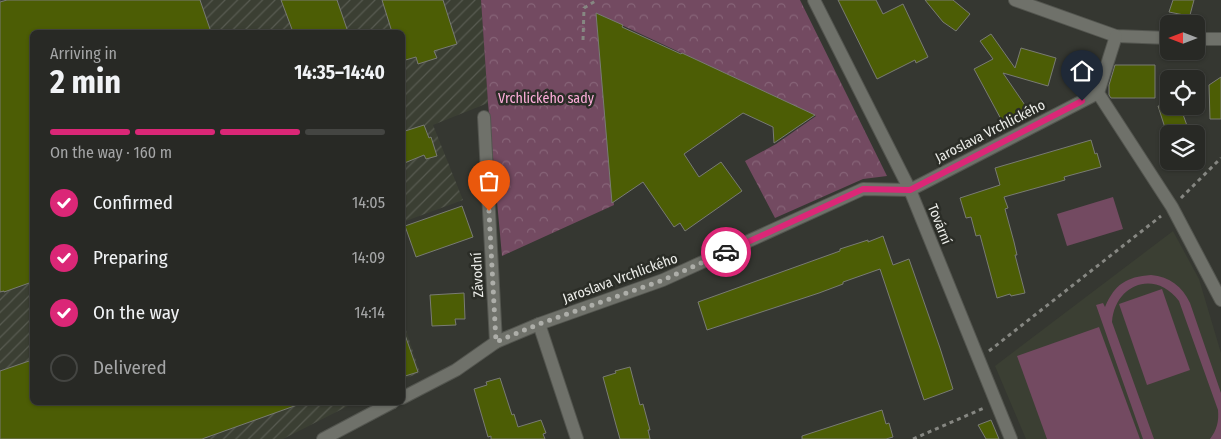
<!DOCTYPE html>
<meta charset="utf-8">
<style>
body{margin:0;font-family:"Fira Sans Condensed",sans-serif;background:#343532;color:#f1f3f6;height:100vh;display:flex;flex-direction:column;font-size:19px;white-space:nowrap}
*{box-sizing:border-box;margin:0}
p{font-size:16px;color:#a5a6a7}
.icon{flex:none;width:28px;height:28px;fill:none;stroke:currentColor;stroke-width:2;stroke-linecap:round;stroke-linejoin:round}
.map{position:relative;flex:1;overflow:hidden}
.sheet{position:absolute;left:30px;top:30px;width:375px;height:375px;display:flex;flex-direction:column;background:#282925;border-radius:8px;box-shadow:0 1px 4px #0004,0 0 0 1px #444542}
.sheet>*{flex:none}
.needle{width:32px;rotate:270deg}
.fabs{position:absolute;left:1160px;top:15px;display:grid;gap:10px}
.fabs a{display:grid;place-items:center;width:45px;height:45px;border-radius:8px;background:#282925;box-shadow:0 1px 4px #0004,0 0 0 1px #444542;font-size:25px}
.pin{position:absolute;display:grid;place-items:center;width:42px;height:42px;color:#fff;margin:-51px -21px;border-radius:50% 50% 50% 0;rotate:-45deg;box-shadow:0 0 5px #0007}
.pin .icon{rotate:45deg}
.courier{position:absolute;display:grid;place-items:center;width:50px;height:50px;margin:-25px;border:4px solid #db2777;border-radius:50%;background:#fff;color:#222;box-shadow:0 1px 6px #0007}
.overview em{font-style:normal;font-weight:700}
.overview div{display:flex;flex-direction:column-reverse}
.overview{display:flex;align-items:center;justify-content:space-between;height:85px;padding:0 20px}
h1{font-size:32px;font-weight:700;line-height:38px}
.bar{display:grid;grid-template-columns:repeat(4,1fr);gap:8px 5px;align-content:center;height:60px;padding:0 20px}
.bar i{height:6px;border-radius:4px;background:#444542}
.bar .active{background:#db2777}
.bar p{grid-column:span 4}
ol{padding:0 20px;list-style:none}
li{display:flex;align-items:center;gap:15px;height:55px}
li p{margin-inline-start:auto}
li .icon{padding:5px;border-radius:50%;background:#db2777;color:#fff;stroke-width:4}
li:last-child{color:#a5a6a7}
li i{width:28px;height:28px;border:2px solid #444542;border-radius:50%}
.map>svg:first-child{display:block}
</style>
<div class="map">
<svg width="1221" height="439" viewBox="0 0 1221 439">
<defs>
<pattern id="industrial-furrows" width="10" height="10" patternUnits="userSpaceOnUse" patternTransform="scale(1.25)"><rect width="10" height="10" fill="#3b3f33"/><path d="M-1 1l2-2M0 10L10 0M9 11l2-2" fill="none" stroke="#585b51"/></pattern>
<pattern id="forest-crowns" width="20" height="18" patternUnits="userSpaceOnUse" patternTransform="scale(1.25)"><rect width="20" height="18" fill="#734a61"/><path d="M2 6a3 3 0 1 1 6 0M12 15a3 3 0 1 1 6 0" fill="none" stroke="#876478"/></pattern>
</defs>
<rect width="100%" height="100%" fill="#353731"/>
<polygon fill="#3b3f33" points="1173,231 1199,279 1221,353 1221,439 1026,439 995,366"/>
<g fill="url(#industrial-furrows)">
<polygon points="0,0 481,0 488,103 433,125 463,200 403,222 402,32 32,32 32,402 354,403 283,439 0,439"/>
<polygon points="402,318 420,373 403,379 402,379"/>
</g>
<g fill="#734a61">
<polygon points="1113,197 1123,229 1067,246 1057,214"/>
<path d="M1151,275C1170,277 1182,286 1190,303L1221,393V439H1210C1217,430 1219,421 1218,410L1179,301C1155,269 1115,284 1112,322L1154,439H1143L1096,305L1103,303L1105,307C1115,284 1126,277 1151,275Z"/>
<polygon points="1162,289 1190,370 1147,385 1119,304"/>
<polygon points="1099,327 1140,439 1047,439 1017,356"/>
</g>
<polygon fill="url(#forest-crowns)" points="481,0 800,0 887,176 863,179 775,218 745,161 776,144 816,116 598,14 614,205 502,256 488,103"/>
<g fill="#4c5d05" stroke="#797b74">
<polygon points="7,0 200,0 211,32 32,32 32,282 4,292 4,291 0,292 0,2"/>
<polygon points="281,0 337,0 348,32 293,32"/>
<polygon points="382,0 443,0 457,44 434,51 437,58 418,64 416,57 402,61 402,32 392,32"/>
<polygon points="838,0 876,0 883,14 903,4 928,57 916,63 915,60 877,79"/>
<polygon points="925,0 953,0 970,14 956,31 943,22"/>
<polygon points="1173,0 1194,0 1190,15 1189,16 1169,12"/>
<polygon points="596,13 623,25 622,27 681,54 682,53 815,115 774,143 773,127 743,113 684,154 699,177 721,162 742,191 685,231 680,223 674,227 643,182 612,203"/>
<polygon points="991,34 1015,68 1021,48 1056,58 1048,86 1003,73 1027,108 1002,121 974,69 993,59 980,41"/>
<polygon points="1115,65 1155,65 1155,98 1111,98 1109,95 1109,85"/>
<polygon points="1221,77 1221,119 1210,119 1209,85"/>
<polygon points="1158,106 1180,106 1190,134 1167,134"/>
<polygon points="424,125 429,138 431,137 437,156 426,159 424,155 402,164 402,132"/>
<polygon points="1091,140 1095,154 1097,153 1101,167 1064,177 1065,180 1004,197 1008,208 1005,209 1014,242 1017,255 1015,255 1025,293 1011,296 1010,294 997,298 980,235 976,236 971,217 966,218 960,198 1000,185 995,168"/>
<polygon points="462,206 473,237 416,257 405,226"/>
<polygon points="883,236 893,265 909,259 940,348 953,389 951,390 924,400 880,269 843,282 843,284 819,293 707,330 698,302 840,251 840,249 868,240 868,242"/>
<polygon points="464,293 465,319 455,319 456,325 432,326 430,295"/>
<polygon points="404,332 418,372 402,377 402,333"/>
<polygon points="32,360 32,402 300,402 300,404 202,439 0,439 0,371"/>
<polygon points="630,367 640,405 643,404 650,430 648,430 650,439 620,439 616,425 603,377 616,373 615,371"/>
<polygon points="500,378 512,415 514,414 518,427 541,420 546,433 543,434 545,439 491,439 491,436 488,437 474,389 487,385 486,382"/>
<polygon points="882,410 886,424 889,423 893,437 886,439 802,439 802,436"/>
<polygon points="991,420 994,427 999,439 986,439 978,425"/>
</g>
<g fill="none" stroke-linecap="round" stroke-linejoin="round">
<defs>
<g id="minor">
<polyline points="814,0 910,190 1011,439"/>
<polyline points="1015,0 1116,36 1169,38"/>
<polyline points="1116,36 1098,93 1172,207 1221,300"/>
<polyline points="1196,39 1221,39"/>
<polyline points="484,117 496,342"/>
<polyline points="539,324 577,439"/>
<polyline points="402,398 456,370 496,342 539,324 663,280 863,189 910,190 1098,93"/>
<polyline points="323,439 393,402"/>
</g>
</defs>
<use href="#minor" stroke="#53554f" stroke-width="14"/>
<g stroke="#868782" stroke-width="3" stroke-dasharray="4 4" stroke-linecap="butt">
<polyline points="583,40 584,8 597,0"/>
<polyline points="1181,198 1221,158"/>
<polyline points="989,351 1161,216"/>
<polyline points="913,439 984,408"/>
</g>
<use href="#minor" stroke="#6f716a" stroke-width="12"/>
</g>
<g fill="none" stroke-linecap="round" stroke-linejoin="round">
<polyline stroke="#adaea9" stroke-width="5" stroke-dasharray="0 9" points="489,211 496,342 539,324 663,280 726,252"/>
<polyline stroke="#db2777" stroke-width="6" points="726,252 863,189 910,190 1082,101"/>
</g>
<g text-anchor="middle" stroke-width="5" stroke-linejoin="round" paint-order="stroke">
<g font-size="14" fill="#feaedb" stroke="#2b2d27">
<text x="546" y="103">Vrchlického sady</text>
</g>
<g font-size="14" fill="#edeeea" stroke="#2b2d27">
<text transform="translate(990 131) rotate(-27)" y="5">Jaroslava Vrchlického</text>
<text transform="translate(940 224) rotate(68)" y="5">Tovární</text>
<text transform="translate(477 275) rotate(-93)" y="5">Závodní</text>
<text transform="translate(620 278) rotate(-20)" y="5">Jaroslava Vrchlického</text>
</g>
</g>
</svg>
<div class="fabs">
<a><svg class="needle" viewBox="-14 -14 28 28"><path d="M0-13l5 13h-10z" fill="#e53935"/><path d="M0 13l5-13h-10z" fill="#a5a6a7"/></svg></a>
<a><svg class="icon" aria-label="locate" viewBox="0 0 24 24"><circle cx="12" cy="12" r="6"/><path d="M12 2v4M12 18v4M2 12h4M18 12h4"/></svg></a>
<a><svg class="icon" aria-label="layers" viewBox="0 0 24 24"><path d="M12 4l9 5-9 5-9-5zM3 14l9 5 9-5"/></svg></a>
</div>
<div class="pin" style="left:489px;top:211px;background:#ea580c"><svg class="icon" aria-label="bag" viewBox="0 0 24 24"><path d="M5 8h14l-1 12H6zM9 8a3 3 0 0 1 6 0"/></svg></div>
<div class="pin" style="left:1082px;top:101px;background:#1f2937"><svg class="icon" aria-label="home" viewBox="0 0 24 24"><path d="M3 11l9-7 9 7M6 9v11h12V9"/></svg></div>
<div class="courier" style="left:726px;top:252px"><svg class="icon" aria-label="car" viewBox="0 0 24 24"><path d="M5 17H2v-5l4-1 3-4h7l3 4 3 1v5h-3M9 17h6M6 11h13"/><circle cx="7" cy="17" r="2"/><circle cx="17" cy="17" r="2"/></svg></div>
<section class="sheet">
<div class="overview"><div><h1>2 min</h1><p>Arriving in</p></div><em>14:35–14:40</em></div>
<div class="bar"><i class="active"></i><i class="active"></i><i class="active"></i><i></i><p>On the way · 160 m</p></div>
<ol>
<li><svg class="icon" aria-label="check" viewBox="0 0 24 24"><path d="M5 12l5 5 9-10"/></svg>Confirmed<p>14:05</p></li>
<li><svg class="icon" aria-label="check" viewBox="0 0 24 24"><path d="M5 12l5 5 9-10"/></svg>Preparing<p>14:09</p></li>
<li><svg class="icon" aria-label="check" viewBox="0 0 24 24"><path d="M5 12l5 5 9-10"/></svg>On the way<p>14:14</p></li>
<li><i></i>Delivered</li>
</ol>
</section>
</div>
